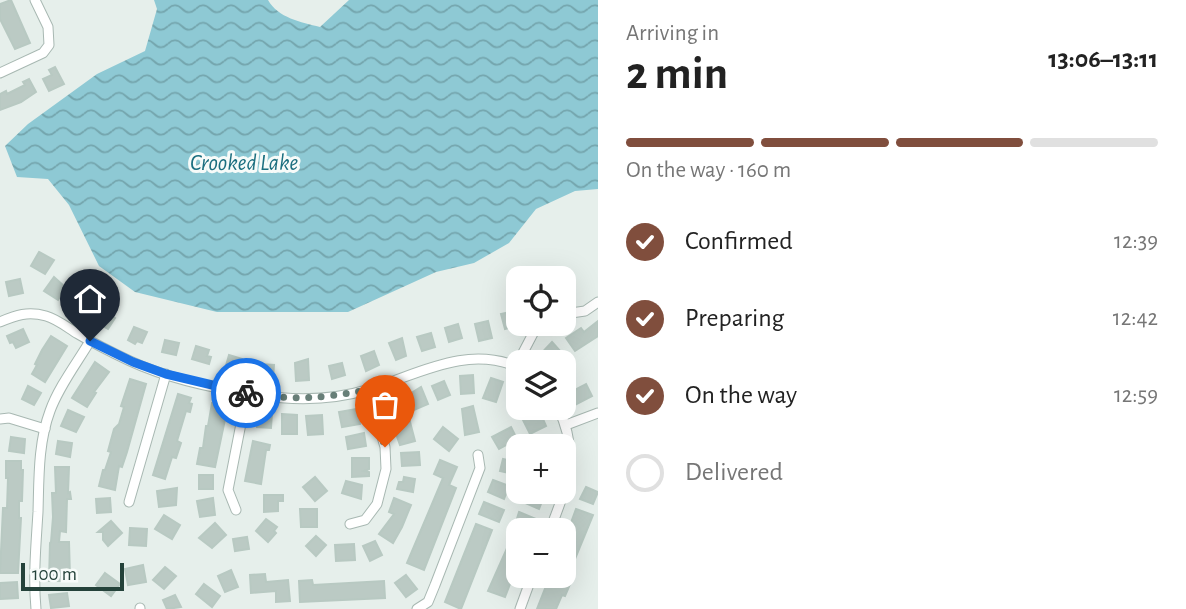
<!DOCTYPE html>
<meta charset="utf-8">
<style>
body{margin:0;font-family:"Alegreya Sans",sans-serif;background:#f2f2f2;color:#222;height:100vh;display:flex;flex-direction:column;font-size:26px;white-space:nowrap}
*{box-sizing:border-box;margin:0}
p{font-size:23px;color:#767676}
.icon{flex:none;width:38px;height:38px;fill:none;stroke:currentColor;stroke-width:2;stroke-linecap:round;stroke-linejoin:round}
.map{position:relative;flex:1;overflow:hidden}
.details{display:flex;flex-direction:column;background:#fff;width:588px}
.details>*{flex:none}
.fabs{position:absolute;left:506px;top:266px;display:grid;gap:14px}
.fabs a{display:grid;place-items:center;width:70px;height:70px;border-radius:14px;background:#fff;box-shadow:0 7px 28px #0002;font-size:35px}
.scale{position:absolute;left:21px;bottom:18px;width:103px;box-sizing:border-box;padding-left:7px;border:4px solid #24423a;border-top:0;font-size:19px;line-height:24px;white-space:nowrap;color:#24423a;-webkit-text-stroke:5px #f7fbf9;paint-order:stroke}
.pin{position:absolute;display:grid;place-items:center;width:60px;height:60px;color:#fff;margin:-72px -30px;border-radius:50% 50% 50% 0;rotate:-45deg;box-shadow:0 0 7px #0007}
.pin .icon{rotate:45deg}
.courier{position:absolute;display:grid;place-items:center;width:70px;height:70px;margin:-35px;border:5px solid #1a73e8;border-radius:50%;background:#fff;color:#222;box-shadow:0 2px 9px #0007}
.overview em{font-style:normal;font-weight:700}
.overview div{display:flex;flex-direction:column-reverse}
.overview{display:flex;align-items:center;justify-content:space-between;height:119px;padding:0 28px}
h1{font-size:46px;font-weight:700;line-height:52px}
.bar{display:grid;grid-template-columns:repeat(4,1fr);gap:10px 7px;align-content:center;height:84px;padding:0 28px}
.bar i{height:9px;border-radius:5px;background:#e0e0e0}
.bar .on{background:#804e3d}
.bar p{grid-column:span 4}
ol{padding:0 28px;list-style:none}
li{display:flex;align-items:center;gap:21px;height:77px}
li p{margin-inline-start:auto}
li .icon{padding:7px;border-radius:50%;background:#804e3d;color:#fff;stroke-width:4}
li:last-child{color:#767676}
li i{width:38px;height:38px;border:4px solid #e0e0e0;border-radius:50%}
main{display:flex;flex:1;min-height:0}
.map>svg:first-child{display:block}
</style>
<main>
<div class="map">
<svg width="598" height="609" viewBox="0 0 598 609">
<defs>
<pattern id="water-waves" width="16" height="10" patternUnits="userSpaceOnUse" patternTransform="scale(1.75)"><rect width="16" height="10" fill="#8ec9d4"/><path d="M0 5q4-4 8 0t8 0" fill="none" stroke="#74a5ad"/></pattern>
</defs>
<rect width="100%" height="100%" fill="#e6efeb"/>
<path fill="url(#water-waves)" d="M154,0H268C278,18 301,22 320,27L349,0H598V189L575,191L536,209L509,243L474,263L436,272L348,312H217L135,292L99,266L69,205L48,179L17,177L5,146L28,124L97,74L145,51L157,9Z"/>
<g fill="#bbcac4" stroke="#b8c9c2" stroke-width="2">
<polygon points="11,0 30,43 15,49 0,19 0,4"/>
<polygon points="55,67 64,84 49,91 43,79 52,75 49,70"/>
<polygon points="29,79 36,92 21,102 0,110 0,94 6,91 7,94 25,85 23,82"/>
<polygon points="39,252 54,260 45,274 31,266"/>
<polygon points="54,277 66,288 58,300 44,291"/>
<polygon points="20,279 23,293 9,296 6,282"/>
<polygon points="77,291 91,301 81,314 67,304"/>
<polygon points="103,311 115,318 108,329 96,322"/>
<polygon points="514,311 518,326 505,329 501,314"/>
<polygon points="488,321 492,338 479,341 475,324"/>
<polygon points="598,321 598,336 575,351 566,338 581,328 584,332"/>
<polygon points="458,324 462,338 449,342 445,328"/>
<polygon points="134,327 147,332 142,343 137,341 135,344 128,340"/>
<polygon points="23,329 29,342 16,348 13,342 10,343 7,336"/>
<polygon points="431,333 435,347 422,351 417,337"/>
<polygon points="51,336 67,346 45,382 32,374 37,365 35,364 42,350"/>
<polygon points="402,338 406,356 396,360 389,343"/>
<polygon points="165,340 179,343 176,355 162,352"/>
<polygon points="552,342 561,352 551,362 539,362 536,359"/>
<polygon points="196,346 209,350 207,356 211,357 209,364 192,359"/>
<polygon points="374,351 379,365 366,371 361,356"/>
<polygon points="229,355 242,359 238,372 225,369"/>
<polygon points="308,359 309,380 296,381 295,363"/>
<polygon points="95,362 109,372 94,392 96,393 87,407 72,398"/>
<polygon points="342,363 345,375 332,379 329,366"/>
<polygon points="260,364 274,365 273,378 259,377"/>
<polygon points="473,375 474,393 461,394 460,376"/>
<polygon points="491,378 503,382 496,402 483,398"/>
<polygon points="130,379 146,384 127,452 122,467 119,466 115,490 99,486 103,470 105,470 111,452 108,451 114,429 119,424 124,407 121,406"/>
<polygon points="444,381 450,395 438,400 432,386"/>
<polygon points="586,384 592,396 575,405 569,393"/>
<polygon points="28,386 41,393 34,405 22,399"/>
<polygon points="421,387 428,404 409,412 411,417 409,418 415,441 400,445 394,428 401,425 390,399 398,396 400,400"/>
<polygon points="178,394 191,398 189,403 192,404 190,412 186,411 177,441 181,443 176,458 172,457 165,479 153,475"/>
<polygon points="212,403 228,405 215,467 197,464 200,448 203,448 206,426 208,426"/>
<polygon points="473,406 479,432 465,435 462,409"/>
<polygon points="357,409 360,424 342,427 339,412"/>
<polygon points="68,410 84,417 76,432 61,426"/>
<polygon points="263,412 272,413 271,428 257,427 257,415 263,415"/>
<polygon points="540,412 546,426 530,434 523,420"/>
<polygon points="282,414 297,415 297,434 282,434"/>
<polygon points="322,415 323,434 308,435 306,416"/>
<polygon points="443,427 458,439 449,451 434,439"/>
<polygon points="511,427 517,439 499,449 492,437"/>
<polygon points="364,433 366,446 348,449 346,437"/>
<polygon points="11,437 25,439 24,453 9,451"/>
<polygon points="58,441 72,443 70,457 56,454"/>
<polygon points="253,441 270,445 269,450 266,450 261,484 245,481"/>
<polygon points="419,452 420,465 402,466 401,453"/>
<polygon points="352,458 369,458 369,469 364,471 369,472 369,476 352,477"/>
<polygon points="503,459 517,462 513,474 500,471"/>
<polygon points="440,460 457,467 449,485 456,488 424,570 407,563 443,478 434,474"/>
<polygon points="6,461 21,461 21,470 23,470 22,501 19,501 19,518 21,518 18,573 0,573 3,508 7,508 8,478 6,478"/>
<polygon points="55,467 69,467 68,493 70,492 71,499 67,499 66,532 60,531 59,542 69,542 70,577 66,577 66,581 49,581 50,543 51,542 53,517 52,493 56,493"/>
<rect x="199" y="475" width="14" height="14"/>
<polygon points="315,477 327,491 315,501 303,487"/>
<polygon points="404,477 415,479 413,492 397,489 399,482 403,482"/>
<polygon points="493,480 509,486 504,499 488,492"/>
<polygon points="346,481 362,485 361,499 342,493"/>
<polygon points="586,487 598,492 593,504 580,499"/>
<polygon points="177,488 176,505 159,507 157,491"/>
<polygon points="527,492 544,496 539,509 523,502"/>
<polygon points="264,495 283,495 283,501 278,501 278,511 264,512"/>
<polygon points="110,498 111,512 97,513 96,499"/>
<polygon points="213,498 215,515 200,517 197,501"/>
<polygon points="394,498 411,505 402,527 393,543 379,534 394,514 389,512"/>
<polygon points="484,502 504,510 499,522 479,514"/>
<polygon points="300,509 317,509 317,527 301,527"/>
<polygon points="576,509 593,515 570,571 564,568 564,542"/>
<polygon points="519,512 536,519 531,530 515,525"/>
<polygon points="164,515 180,525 172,539 155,529"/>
<polygon points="266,519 277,527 274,531 276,533 268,542 256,531"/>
<polygon points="111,521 122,533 108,546 103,540 103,532 98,532"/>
<polygon points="215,523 226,535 212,548 199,538"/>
<polygon points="476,524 492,530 461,609 445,602"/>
<polygon points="130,528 147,529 146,546 129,545"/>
<polygon points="316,536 326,545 316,556 306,546"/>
<polygon points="247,537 249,549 235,551 233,539"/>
<polygon points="512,537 518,540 518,563 505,597 488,591"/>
<polygon points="375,541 382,555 370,561 363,546"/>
<polygon points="354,544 355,560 336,561 335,545"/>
<polygon points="143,565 146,582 128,585 125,569"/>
<polygon points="165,567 176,576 164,589 153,580"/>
<polygon points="231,570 238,587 225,592 218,576"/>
<polygon points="105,573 120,584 111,596 96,585"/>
<polygon points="265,574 266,582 288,580 290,601 276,602 276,591 251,593 250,575"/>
<polygon points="406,575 417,589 406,597 395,583"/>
<polygon points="550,576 571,582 565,596 562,595 556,609 537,609"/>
<polygon points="312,580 313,585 384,581 385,598 300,602 299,581"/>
<polygon points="17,582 18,598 0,599 0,583"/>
<polygon points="204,584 220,596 212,607 196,594"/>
<polygon points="67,593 69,606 51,608 49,595"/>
<polygon points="175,595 181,607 167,609 163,600"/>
</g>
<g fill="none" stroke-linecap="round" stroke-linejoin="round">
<defs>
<g id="minor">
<polyline points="0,73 43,53 49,45 48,27 35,0"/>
<polyline points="564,314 585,311 598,302"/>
<path d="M0,322C16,315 28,311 46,316C57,319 68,328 78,334C95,344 113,353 130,361C169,379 217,389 259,395C296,401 334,400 370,389C419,374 466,345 518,367"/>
<polyline points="516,366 538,324"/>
<polyline points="0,419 9,418 45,429"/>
<polyline points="566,425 598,413"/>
<polyline points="129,502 166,374"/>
<polyline points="236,510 228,490 247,393"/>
<polyline points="350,524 365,520 377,504 386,469 385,447 368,390"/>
<path d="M550,530C567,485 581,455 558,408"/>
<polyline points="140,608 140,609"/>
<path d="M36,609C33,577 36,544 38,512C39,479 38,443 50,411C59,386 77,363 90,341"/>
<polyline points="417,609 428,602 435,585 480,468 478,455"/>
<polyline points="520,609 532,576"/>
</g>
</defs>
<use href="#minor" stroke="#a8b8b2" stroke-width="11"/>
<use href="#minor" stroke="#fff" stroke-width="9"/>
</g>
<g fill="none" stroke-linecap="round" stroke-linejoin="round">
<path stroke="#687f78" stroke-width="7" stroke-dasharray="0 12.6" d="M246,393C295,401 321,398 368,390L385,447"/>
<polyline stroke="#1a73e8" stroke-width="9" points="90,341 133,362 166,374 246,393"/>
</g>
<g text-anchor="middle" stroke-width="6" stroke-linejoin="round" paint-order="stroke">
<g font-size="23" font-style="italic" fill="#1c6f80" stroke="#f7fbf9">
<text x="244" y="170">Crooked Lake</text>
</g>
</g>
</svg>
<div class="fabs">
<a><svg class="icon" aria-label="locate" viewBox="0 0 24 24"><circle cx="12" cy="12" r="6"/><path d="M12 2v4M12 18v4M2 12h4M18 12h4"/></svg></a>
<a><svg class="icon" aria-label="layers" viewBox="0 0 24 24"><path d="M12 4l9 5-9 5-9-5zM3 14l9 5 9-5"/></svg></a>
<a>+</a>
<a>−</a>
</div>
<div class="scale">100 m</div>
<div class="pin" style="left:385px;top:447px;background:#ea580c"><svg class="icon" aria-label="bag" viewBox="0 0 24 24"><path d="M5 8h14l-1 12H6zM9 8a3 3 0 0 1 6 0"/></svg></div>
<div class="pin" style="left:90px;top:341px;background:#1f2937"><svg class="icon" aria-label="home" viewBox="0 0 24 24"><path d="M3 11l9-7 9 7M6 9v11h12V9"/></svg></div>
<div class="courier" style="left:246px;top:393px"><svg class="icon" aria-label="bike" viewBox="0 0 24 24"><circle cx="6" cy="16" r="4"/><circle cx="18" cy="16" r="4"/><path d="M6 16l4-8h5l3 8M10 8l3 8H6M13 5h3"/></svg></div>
</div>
<section class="details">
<div class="overview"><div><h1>2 min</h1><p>Arriving in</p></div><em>13:06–13:11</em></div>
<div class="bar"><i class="on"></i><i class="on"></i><i class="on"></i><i></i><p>On the way · 160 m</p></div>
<ol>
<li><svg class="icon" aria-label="check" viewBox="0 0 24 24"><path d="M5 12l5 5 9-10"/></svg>Confirmed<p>12:39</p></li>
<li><svg class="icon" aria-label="check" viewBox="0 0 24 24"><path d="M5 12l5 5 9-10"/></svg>Preparing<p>12:42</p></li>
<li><svg class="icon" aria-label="check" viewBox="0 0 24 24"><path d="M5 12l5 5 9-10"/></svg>On the way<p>12:59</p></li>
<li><i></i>Delivered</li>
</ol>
</section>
</main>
